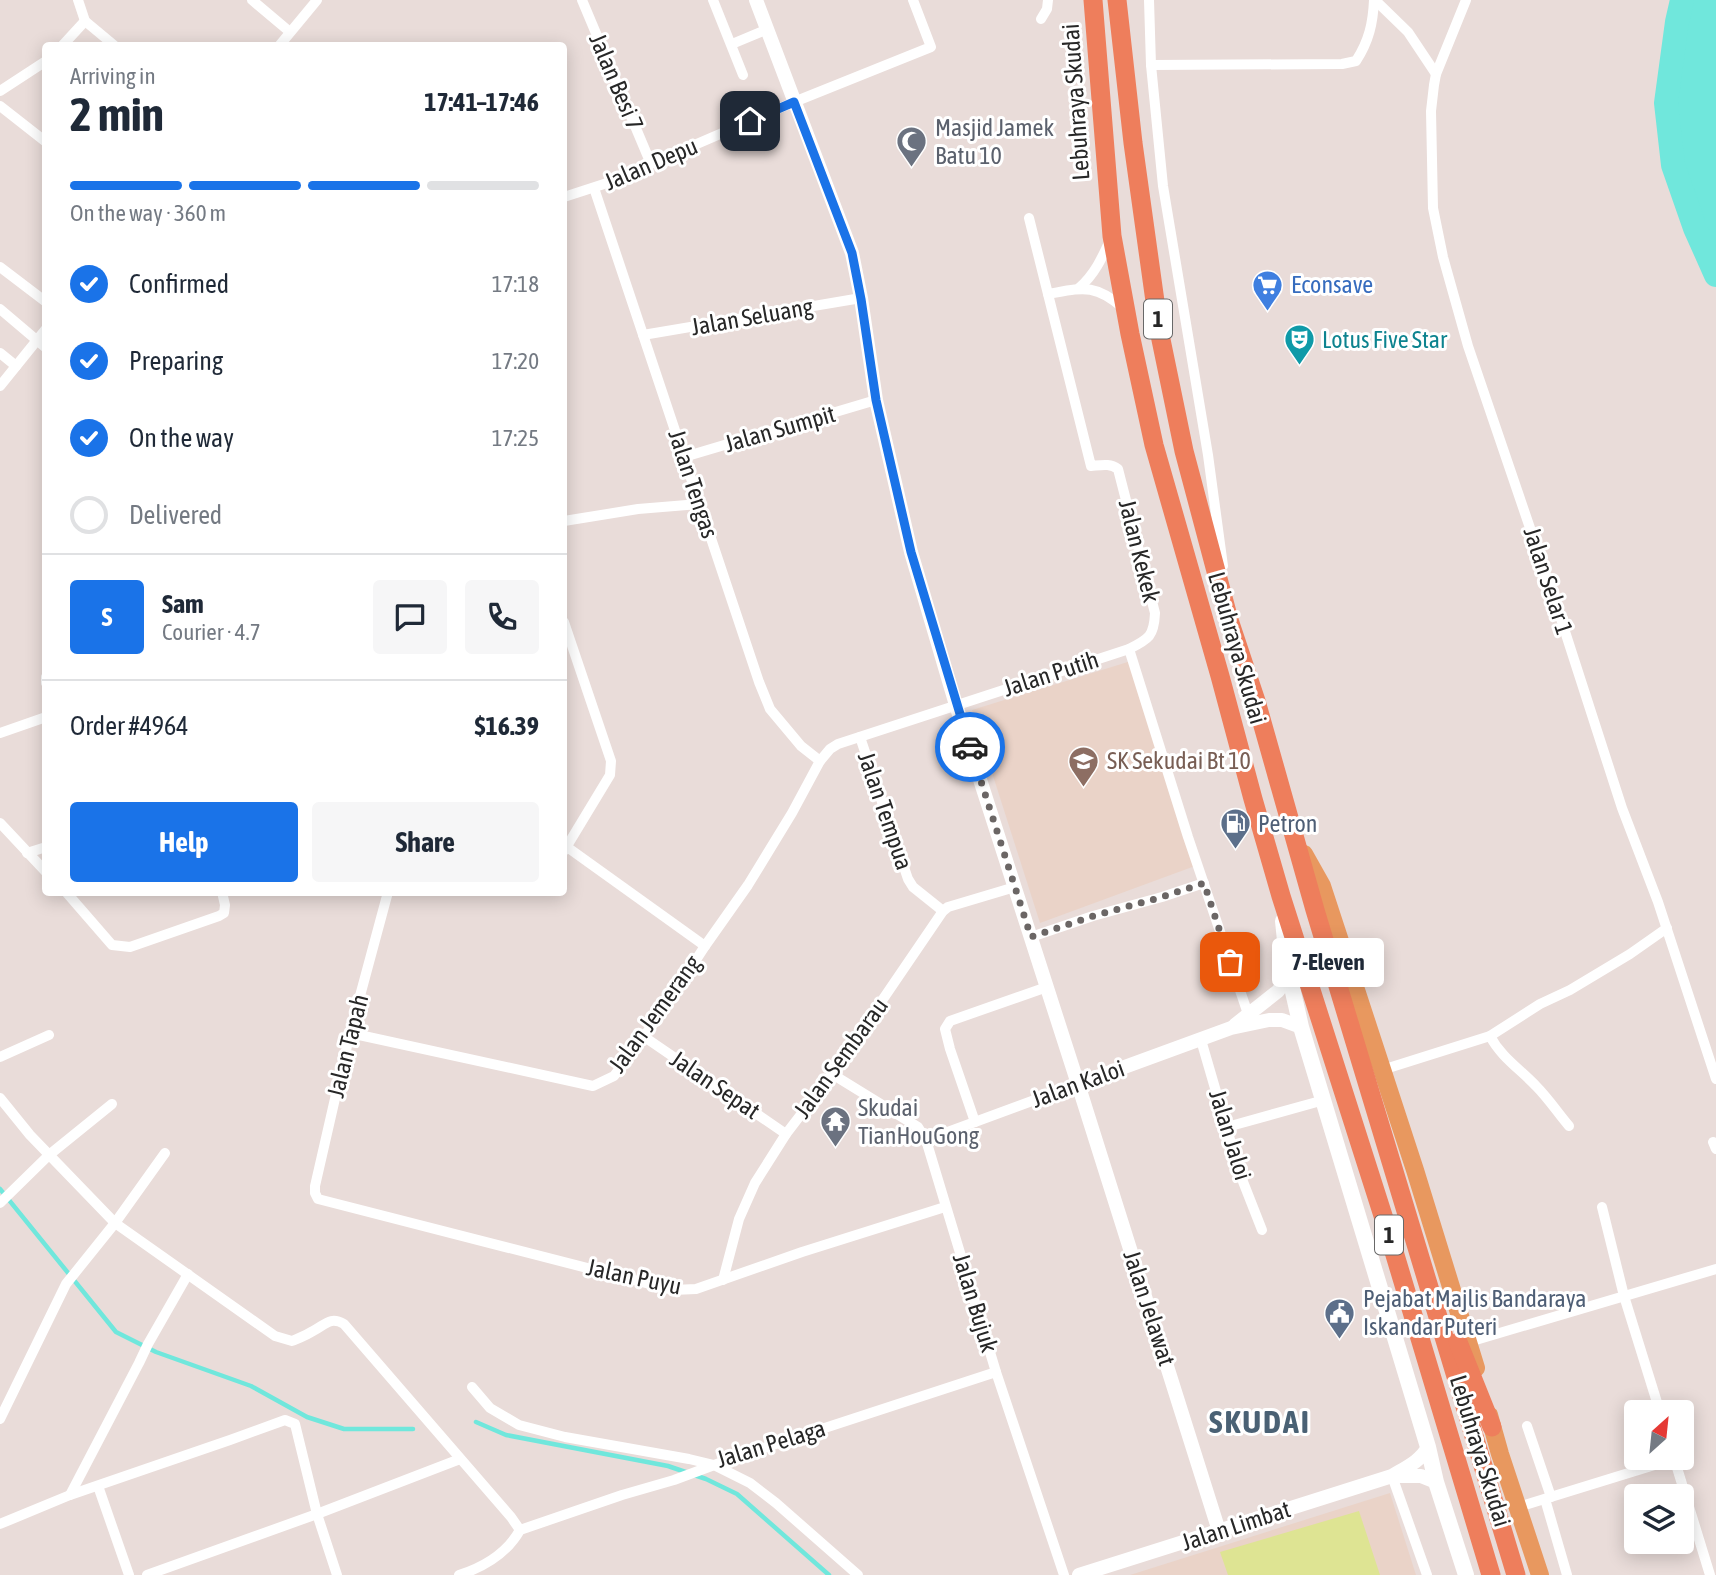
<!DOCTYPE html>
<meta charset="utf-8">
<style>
body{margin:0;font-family:"Asap Condensed",sans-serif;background:#f6f6f7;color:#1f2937;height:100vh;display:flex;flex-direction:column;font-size:26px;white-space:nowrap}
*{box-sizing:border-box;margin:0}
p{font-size:23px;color:#747a83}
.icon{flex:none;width:38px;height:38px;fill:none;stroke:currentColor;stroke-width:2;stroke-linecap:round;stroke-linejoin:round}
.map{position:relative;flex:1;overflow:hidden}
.panel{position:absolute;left:42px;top:42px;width:525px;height:854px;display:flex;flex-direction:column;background:#fff;border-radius:7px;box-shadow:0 4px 18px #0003}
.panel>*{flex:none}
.needle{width:46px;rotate:27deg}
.controls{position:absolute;left:1624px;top:1400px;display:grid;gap:14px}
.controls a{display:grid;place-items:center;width:70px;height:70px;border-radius:7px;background:#fff;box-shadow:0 4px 18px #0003;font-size:35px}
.pin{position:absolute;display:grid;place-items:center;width:60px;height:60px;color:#fff;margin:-30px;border-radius:14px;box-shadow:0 4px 10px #0006}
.courier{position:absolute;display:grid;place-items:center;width:70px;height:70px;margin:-35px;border:5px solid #1a73e8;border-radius:50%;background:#fff;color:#222;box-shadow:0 2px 9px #0007}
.bubble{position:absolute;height:49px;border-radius:7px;background:#fff;box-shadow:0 4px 18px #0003;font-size:23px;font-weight:700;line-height:49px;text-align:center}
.summary em{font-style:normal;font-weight:700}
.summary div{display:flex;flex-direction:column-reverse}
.summary{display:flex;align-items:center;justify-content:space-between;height:119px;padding:0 28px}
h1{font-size:46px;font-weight:700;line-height:52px}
.bar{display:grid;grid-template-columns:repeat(4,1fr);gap:10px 7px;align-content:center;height:84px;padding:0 28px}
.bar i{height:9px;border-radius:5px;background:#e0e1e3}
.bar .current{background:#1a73e8}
.bar p{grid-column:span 4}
.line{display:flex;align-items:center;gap:18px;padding:0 28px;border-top:2px solid #e0e1e3}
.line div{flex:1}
.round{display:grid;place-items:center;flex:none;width:74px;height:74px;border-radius:7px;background:#f6f6f7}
ol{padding:0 28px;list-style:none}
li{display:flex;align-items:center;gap:21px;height:77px}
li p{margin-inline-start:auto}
li .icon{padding:7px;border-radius:50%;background:#1a73e8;color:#fff;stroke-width:4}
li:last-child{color:#747a83}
li i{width:38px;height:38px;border:4px solid #e0e1e3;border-radius:50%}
.cta{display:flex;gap:14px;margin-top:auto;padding:14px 28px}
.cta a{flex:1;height:80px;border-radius:7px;background:#1a73e8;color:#fff;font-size:28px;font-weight:700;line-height:80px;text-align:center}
.cta a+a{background:#f6f6f7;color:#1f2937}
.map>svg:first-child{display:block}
</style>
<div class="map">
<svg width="1716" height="1575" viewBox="0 0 1716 1575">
<rect width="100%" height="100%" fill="#e9dcd9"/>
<g fill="#ead3c8">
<polygon points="1131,661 1195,866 1040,923 972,710"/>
<polygon points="1390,1493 1416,1575 1130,1575"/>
</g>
<polygon fill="#dee493" points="1359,1511 1380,1575 1228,1575 1220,1552"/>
<polygon fill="#70e7dc" points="1682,0 1716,0 1716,275 1695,228 1673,165 1666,103 1677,22"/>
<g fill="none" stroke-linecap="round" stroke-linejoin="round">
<g stroke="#70e7dc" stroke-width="4.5">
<polyline points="0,1189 116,1332 156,1352 251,1386 307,1417 344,1429 413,1429"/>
<polyline points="476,1422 506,1435 668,1466 706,1479 737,1494 829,1575"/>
</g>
<polyline stroke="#70e7dc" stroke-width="24" points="1682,0 1677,22 1666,103 1673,165 1695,228 1716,275"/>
<g stroke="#fff" stroke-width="10">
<polyline points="78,0 85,21 115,46"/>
<polyline points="252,0 290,32"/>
<polyline points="582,0 651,164"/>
<polyline points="713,0 743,75"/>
<polyline points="1149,0 1151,65 1163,186 1208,455 1223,566"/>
<polyline points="1375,0 1408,32 1436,74"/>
<polyline points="1466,0 1436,74 1434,85 1431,111 1433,208 1443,257 1468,346 1561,619 1622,808 1658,902 1716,1079"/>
<polyline points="1041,19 1047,9 1048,0"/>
<polyline points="732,44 768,29"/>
<polyline points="62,46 85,21"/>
<polyline points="279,46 317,0"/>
<path d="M1151,65L1342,64L1356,61C1369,41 1373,23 1374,0"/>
<polyline points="0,91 46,61"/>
<polyline points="0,106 46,142"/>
<polyline points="594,188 759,682 770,709 801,746 820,761"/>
<polyline points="564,197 604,184 794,102 931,47 913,0"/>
<polyline points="0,267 46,302"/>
<path d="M1079,288C1095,274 1102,258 1111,238"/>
<path d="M1048,294C1082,288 1095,283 1123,308"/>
<polyline points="0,309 46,348"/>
<polyline points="643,335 861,298"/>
<polyline points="0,353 16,366"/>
<polyline points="0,386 46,329"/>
<polyline points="684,457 876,400"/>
<polyline points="564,521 638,509 699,504"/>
<polyline points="564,622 611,761 610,775 564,851"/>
<polyline points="1129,649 1188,837 1248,1014"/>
<polyline points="46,677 46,683"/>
<polyline points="0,733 46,717"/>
<polyline points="860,737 908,879 913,887 943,911"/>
<polyline points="0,823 46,872"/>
<polyline points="567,847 705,946"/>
<polyline points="27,853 46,847"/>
<polyline points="66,892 112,945 130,947 219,916 224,913 225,905 222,892"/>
<polyline points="388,892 350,1033 315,1186 315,1193 318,1199 673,1290 696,1289 802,1252 945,1207"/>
<polyline points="1031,937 1093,916 1162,897 1204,883"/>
<path d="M350,1033L593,1086L614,1076L660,1015L705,946L748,885L792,813L820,761L830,749L838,744L1129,649C1149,639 1154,636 1155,613L1118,469C1110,463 1102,465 1091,466L1029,218"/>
<polyline points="643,1036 786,1134"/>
<path d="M1490,1036C1501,1057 1520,1069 1536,1086C1548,1098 1558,1113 1569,1126"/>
<polyline points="1201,1040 1240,1174 1262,1230"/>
<polyline points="0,1057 49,1035"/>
<polyline points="1382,1070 1490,1036 1540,1004 1570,990 1630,954 1667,928"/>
<polyline points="832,1074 918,1127 926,1140 996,1372 1064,1575"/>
<path d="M0,1098L30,1135L115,1223L275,1336L292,1341C299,1338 307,1335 313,1331C325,1325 330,1316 344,1324L511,1517L520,1530"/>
<polyline points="975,1122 950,1049 945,1029 950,1021 1047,987"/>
<polyline points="1227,1127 1324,1100"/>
<polyline points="926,1140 1078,1084"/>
<polyline points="1713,1142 1716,1149"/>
<polyline points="0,1203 49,1155 112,1104"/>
<polyline points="1602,1207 1624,1296 1660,1412"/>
<polyline points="723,1280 739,1219 755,1183 786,1134 832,1074 943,911 948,907 1015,887"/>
<polyline points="1469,1342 1716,1269"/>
<polyline points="472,1387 490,1408 519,1425 565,1437 689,1459 714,1465 750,1483 776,1503 858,1575"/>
<polyline points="0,1419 66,1284 115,1223 165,1153"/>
<polyline points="1527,1426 1551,1497"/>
<polyline points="1674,1458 1710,1575"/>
<polyline points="1392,1476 1427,1575"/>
<polyline points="98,1486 129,1575"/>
<polyline points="70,1495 139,1363 148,1344 188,1274"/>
<polyline points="1545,1499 1567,1575"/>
<polyline points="1518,1507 1674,1459"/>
<polyline points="0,1524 70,1495 230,1440 285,1420 295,1424 317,1514 337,1575"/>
<polyline points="147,1575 317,1514 460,1459"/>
<path d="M459,1575C484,1567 507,1553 520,1530L622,1495L674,1480L733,1458L996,1372"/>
</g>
<g stroke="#fff" stroke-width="14">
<polyline points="756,0 852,253 861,298 876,400 911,552 956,705 1078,1084 1219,1531"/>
<polyline points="1235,1025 1278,991 1283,984 1288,970"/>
<polyline points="1078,1084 1231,1028 1269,1020 1282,1020 1301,1027"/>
<polyline points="1393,1476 1421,1476 1436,1482"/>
<path d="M1079,1575L1392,1476C1405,1468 1421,1461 1428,1447"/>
</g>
<polyline stroke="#fff" stroke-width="16" points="1283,921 1288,970 1301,1027 1428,1447 1436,1482 1466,1575"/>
<g stroke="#e8985f" stroke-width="18">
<polyline points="1304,854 1322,886 1415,1170 1476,1368"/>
<polyline points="1489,1415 1500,1454 1540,1575"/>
</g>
<g stroke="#ee7e5c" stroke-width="19">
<polyline points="1093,0 1112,236 1130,334 1154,445 1220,676 1253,799 1281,896 1386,1225 1491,1575"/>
<polyline points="1117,0 1133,143 1159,330 1184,451 1229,620 1256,701 1315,910 1516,1575"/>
<polyline points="1458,1342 1492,1427"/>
</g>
</g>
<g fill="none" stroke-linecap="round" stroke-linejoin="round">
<polyline stroke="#6b6665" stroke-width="7" stroke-dasharray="0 12.6" points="970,747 1031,937 1093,916 1162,897 1204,883 1230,962"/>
<polyline stroke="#1a73e8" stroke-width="9" points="750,121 794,102 852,253 861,299 876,400 911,552 970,747"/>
</g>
<defs>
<symbol id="mosque-pin" viewBox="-11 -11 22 30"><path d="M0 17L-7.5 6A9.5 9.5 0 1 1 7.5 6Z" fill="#6b7280" stroke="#fff"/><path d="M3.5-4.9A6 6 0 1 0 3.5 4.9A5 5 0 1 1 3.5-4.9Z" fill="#fff"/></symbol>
<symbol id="supermarket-pin" viewBox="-11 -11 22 30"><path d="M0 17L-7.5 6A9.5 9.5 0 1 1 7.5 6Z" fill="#3f7fe0" stroke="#fff"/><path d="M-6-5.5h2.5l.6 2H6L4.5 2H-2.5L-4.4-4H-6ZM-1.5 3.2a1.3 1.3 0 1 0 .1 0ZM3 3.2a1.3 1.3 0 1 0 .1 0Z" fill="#fff"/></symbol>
<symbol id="theatre-pin" viewBox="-11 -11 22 30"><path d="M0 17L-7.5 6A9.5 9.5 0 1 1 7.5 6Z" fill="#0f9aa8" stroke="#fff"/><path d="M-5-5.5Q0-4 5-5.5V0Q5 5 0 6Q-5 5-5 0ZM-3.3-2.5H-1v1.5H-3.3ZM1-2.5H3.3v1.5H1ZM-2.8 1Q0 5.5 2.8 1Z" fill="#fff"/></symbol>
<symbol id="school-pin" viewBox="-11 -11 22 30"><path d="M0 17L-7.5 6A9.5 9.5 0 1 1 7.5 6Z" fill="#8d6e63" stroke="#fff"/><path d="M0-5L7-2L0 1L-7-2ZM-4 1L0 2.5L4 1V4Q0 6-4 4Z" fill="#fff"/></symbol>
<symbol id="fuel-pin" viewBox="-11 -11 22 30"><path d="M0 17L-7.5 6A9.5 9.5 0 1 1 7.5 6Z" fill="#5c6f8a" stroke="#fff"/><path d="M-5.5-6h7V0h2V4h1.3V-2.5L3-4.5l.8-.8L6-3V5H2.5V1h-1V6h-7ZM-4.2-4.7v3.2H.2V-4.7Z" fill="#fff"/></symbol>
<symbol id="temple-pin" viewBox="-11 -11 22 30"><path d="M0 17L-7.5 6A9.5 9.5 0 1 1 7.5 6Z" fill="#6b7280" stroke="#fff"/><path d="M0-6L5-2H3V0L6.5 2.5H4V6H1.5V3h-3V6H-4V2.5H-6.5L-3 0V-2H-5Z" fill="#fff"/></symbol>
<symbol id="civic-pin" viewBox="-11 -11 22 30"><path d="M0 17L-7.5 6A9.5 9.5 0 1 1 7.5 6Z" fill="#5c6f8a" stroke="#fff"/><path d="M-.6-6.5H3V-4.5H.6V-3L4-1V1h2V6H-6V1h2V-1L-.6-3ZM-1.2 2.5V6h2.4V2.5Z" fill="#fff"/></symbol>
</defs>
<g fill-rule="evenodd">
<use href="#mosque-pin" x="894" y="124" width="35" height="47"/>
<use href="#supermarket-pin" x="1250" y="268" width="35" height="47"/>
<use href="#theatre-pin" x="1282" y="322" width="35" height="47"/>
<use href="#school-pin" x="1066" y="744" width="35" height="47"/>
<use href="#fuel-pin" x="1218" y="806" width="35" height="47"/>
<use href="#temple-pin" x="818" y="1104" width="35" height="47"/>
<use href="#civic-pin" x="1322" y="1296" width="35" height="47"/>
</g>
<g text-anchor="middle" stroke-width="6" stroke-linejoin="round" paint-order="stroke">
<g fill="#fff" stroke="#686868" stroke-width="2">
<rect x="1144" y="299.5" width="28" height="39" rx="5"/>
<rect x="1375" y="1215.5" width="28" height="39" rx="5"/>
</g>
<g font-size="23" font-weight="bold" fill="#272727">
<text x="1158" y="327">1</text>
<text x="1389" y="1243">1</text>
</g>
<g font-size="24" fill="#272727" stroke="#fff">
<text transform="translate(616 82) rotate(67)" y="8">Jalan Besi 7</text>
<text transform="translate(1076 102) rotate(-94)" y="8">Lebuhraya Skudai</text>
<text transform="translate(651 164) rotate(-23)" y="8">Jalan Depu</text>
<text transform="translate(752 317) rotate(-10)" y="8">Jalan Seluang</text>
<text transform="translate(780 429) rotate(-16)" y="8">Jalan Sumpit</text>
<text transform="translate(693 484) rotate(72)" y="8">Jalan Tengas</text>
<text transform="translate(1139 551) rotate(76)" y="8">Jalan Kekek</text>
<text transform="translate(1548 581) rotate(72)" y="8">Jalan Selar 1</text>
<text transform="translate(1237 648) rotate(74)" y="8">Lebuhraya Skudai</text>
<text transform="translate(1051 674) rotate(-18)" y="8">Jalan Putih</text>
<text transform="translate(885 811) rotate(71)" y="8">Jalan Tempua</text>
<text transform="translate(655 1014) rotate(-54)" y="8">Jalan Jemerang</text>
<text transform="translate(348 1046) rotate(-76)" y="8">Jalan Tapah</text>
<text transform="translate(841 1058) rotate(-54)" y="8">Jalan Sembarau</text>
<text transform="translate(1078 1084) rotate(-20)" y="8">Jalan Kaloi</text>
<text transform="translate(715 1085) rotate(34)" y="8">Jalan Sepat</text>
<text transform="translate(1230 1135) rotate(73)" y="8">Jalan Jaloi</text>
<text transform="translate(634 1277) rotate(12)" y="8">Jalan Puyu</text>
<text transform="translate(975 1303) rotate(73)" y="8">Jalan Bujuk</text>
<text transform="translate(1149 1308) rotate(72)" y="8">Jalan Jelawat</text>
<text transform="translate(771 1444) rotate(-17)" y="8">Jalan Pelaga</text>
<text transform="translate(1480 1451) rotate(73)" y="8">Lebuhraya Skudai</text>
<text transform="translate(1236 1526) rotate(-18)" y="8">Jalan Limbat</text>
</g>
<g font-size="24" fill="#5b616d" stroke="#fff" text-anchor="start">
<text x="935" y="136">Masjid Jamek<tspan x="935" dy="28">Batu 10</tspan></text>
<text x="858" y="1116">Skudai<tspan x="858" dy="28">TianHouGong</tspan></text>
</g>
<g font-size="24" fill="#366cbe" stroke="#fff" text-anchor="start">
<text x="1291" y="293">Econsave</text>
</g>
<g font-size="24" fill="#0d838f" stroke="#fff" text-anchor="start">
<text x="1322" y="348">Lotus Five Star</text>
</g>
<g font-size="24" fill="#785e54" stroke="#fff" text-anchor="start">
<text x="1107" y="769">SK Sekudai Bt 10</text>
</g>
<g font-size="24" fill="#4e5e75" stroke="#fff" text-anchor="start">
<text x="1258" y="832">Petron</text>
<text x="1363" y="1307">Pejabat Majlis Bandaraya<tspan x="1363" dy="28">Iskandar Puteri</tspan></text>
</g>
<g font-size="32" font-weight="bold" letter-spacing="2" fill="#4a6174" stroke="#fff">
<text x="1260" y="1433">SKUDAI</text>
</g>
</g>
</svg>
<div class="controls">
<a><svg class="needle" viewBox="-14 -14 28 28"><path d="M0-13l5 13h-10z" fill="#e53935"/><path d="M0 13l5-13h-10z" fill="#747a83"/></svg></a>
<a><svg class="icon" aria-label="layers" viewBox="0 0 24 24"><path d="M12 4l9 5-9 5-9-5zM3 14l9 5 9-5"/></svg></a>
</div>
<div class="pin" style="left:1230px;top:962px;background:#ea580c"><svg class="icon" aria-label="bag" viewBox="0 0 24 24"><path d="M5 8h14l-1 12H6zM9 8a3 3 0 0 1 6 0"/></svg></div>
<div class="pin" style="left:750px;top:121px;background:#1f2937"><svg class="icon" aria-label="home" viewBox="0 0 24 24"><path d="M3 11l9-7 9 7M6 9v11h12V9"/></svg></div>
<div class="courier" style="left:970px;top:747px"><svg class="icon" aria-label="car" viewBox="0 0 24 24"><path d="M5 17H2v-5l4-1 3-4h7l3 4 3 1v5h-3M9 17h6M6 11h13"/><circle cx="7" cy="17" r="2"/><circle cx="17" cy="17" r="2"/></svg></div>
<div class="bubble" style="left:1272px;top:938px;width:112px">7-Eleven</div>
<section class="panel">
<div class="summary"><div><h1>2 min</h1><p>Arriving in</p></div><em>17:41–17:46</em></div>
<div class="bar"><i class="current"></i><i class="current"></i><i class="current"></i><i></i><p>On the way · 360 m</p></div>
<ol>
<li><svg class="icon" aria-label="check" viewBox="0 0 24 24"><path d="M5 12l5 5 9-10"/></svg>Confirmed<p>17:18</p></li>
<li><svg class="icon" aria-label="check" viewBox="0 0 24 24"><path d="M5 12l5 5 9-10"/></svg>Preparing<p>17:20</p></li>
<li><svg class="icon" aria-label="check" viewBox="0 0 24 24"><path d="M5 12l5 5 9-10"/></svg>On the way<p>17:25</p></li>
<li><i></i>Delivered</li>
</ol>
<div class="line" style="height:126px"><b class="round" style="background:#1a73e8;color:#fff">S</b><div><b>Sam</b><p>Courier · 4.7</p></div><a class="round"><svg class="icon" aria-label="chat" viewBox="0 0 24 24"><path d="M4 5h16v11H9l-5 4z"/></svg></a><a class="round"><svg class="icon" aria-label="phone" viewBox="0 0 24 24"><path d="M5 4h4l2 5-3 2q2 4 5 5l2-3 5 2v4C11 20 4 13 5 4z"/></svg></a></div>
<div class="line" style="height:91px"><div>Order #4964</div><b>$16.39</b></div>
<div class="cta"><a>Help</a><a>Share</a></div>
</section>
</div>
